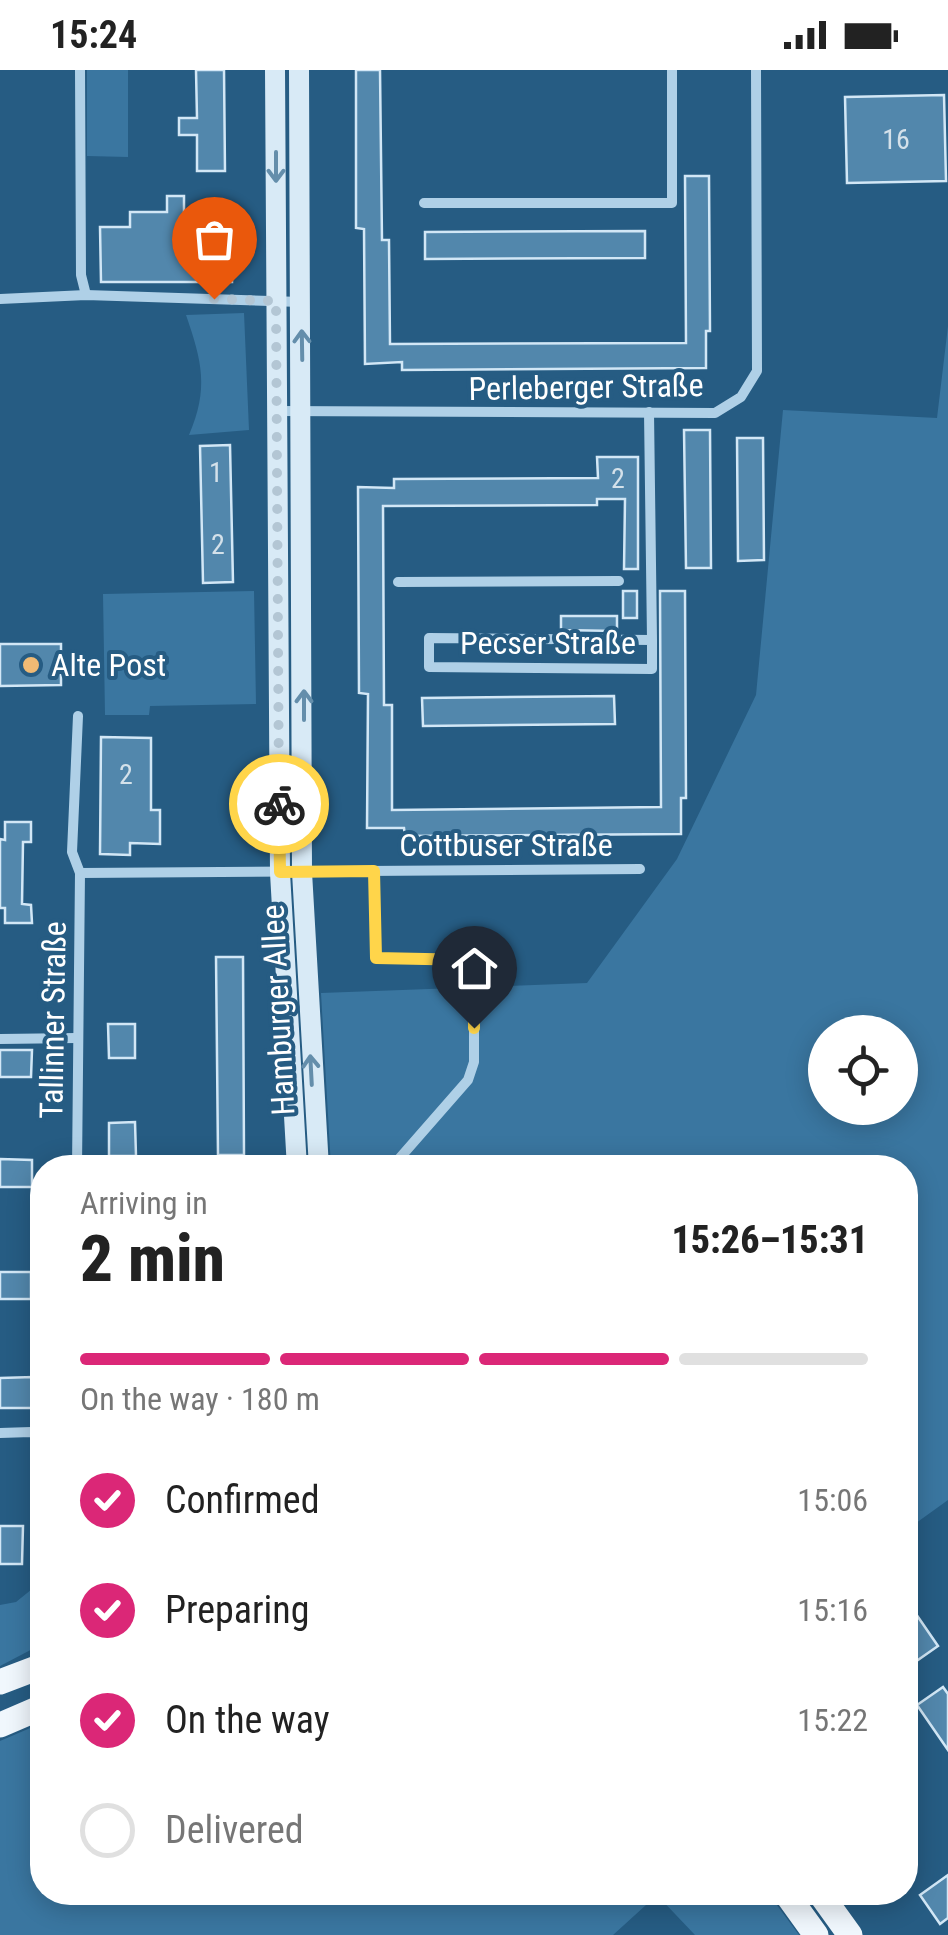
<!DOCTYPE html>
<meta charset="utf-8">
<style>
body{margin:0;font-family:"Roboto Condensed",sans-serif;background:#f2f2f2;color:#222;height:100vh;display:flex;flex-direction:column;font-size:38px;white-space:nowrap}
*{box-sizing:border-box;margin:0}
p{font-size:32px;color:#767676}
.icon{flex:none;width:55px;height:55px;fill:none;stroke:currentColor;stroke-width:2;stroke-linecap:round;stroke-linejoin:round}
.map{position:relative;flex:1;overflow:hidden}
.panel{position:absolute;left:30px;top:1085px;width:888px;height:750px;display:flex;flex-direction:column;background:#fff;border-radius:40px;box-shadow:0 5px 25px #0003}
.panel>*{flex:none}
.controls{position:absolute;left:808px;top:945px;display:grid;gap:20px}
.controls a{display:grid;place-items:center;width:110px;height:110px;border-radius:50%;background:#fff;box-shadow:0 5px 25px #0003;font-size:50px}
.pin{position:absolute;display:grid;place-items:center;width:85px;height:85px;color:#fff;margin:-102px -42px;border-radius:50% 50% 50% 0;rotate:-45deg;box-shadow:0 0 10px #0007}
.pin .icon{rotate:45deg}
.courier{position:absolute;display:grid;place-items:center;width:100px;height:100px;margin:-50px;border:8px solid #ffd54a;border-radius:50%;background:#fff;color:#222;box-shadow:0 2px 12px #0007}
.summary em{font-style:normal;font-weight:800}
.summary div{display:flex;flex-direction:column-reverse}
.summary{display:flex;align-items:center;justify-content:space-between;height:170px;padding:0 50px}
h1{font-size:65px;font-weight:800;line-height:75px}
.bar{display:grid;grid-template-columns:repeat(4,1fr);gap:15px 10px;align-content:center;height:120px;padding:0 50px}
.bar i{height:12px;border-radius:8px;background:#e0e0e0}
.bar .current{background:#db2777}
.bar p{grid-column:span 4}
ol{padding:0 50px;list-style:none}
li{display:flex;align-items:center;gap:30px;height:110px}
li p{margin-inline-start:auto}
li .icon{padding:10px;border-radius:50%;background:#db2777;color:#fff;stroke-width:4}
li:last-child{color:#767676}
li i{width:55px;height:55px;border:5px solid #e0e0e0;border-radius:50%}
.status{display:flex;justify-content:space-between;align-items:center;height:70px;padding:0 50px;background:#fff;direction:ltr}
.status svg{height:28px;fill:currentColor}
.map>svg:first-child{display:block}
</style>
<div class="status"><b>15:24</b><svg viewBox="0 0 49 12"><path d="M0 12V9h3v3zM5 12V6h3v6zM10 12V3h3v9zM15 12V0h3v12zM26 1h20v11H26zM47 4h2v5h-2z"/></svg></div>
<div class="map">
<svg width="948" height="1865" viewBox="0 0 948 1865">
<rect width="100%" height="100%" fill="#265c83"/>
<g fill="#3a76a0" fill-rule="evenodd">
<polygon points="87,0 128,0 128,87 87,86"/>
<path d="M244,243L249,360L189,365C209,319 202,291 186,245Z"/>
<path d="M948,256V1430L905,1461V1098L331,1097L321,923L587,913L677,789L756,625L783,340L937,348ZM825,962H900V1038H825Z"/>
<polygon points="254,521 256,634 150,636 149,645 105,645 103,524"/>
<polygon points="42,1511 42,1574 0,1596 0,1535 16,1532"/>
<polygon points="42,1653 42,1822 768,1823 799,1865 695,1865 657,1825 613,1865 0,1865 0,1671"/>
</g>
<g fill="#5287ac" stroke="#d2e7f6" stroke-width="2.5">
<polygon points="196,0 224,0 225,101 197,101 197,65 179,65 179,48 197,48"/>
<polygon points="356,0 380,0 382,170 389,170 390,274 686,273 685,106 709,106 710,261 706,261 706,298 402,300 402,292 365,294 364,159 356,158"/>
<polygon points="944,25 946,111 847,113 845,27"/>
<polygon points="167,126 184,126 184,142 200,142 200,157 231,157 232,212 101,212 100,157 130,157 130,142 167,142"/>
<polygon points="645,161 645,188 425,189 425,162"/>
<polygon points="684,360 710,360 711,498 686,498"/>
<polygon points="737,368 763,368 764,490 738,491"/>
<polygon points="230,375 233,512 203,513 200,376"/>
<polygon points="597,387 638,387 638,499 624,499 625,429 597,429 597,435 383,436 384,635 392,635 392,740 661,737 660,521 685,521 686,728 681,728 681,764 405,766 404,758 367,758 368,624 359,623 358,417 394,418 394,409 598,408"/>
<rect x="623" y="521" width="14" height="27"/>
<polygon points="561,546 617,546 617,561 561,560"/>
<polygon points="0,574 61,574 61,615 0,616"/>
<polygon points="614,626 615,654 423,656 422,628"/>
<polygon points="101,667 151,668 151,740 160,740 160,774 130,773 130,785 100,784"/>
<polygon points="5,752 31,752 31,772 23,772 22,834 31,835 32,853 5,853 5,838 0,838 0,769 5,770"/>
<polygon points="216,887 243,887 244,1085 218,1085"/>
<polygon points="108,954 135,954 135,988 109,988"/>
<polygon points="0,980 32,980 31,1007 0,1007"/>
<polygon points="135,1052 136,1086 109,1086 109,1053"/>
<polygon points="0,1089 32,1090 32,1117 0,1117"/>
<rect x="0" y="1202" width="31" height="27"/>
<polygon points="33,1307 33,1338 0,1338 0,1308"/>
<polygon points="0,1456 23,1456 22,1494 0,1494"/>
<polygon points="905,1528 938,1576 905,1599"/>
<polygon points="943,1617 948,1624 948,1680 917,1635"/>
<polygon points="948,1805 948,1848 940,1854 920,1825"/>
</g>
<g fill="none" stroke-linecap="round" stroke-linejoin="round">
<g stroke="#afd0e7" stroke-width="10">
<polyline points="80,0 81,205 86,225"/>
<polyline points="424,133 672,133 672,0"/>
<polyline points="0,229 86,225 301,232"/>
<polyline points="275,341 715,343 741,327 757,301 756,0"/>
<polyline points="649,342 652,570 652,599 429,597 429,568 652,570"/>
<polyline points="398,512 619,511"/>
<polyline points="374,801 376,888 474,890 474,992 468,1010 391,1098"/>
<polyline points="80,803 640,799"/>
<polyline points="0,969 77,968"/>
<polyline points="77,1098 80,803 72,782 78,646"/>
<polyline points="0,1363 31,1362 42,1367"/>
</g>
<g stroke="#d8eaf6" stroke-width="20">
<polyline points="275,0 280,803 297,1098"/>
<polyline points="299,0 302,802 319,1098"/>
</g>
<g stroke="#f0f7fd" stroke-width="25">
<polyline points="0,1612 42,1596"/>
<polyline points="0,1655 42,1637"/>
<polyline points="785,1822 816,1865"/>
<polyline points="819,1822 850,1865"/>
</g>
</g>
<defs><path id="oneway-shaft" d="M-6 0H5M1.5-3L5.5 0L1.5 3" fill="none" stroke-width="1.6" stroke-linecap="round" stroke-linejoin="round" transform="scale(2.5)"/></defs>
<g stroke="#648eab">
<use href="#oneway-shaft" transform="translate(276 97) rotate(90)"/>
<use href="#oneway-shaft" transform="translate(302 275) rotate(-91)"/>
<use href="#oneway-shaft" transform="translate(304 635) rotate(-90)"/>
<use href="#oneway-shaft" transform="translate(311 1000) rotate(-93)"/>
</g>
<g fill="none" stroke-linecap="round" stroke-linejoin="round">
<polyline stroke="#b3c6d4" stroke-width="10" stroke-dasharray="0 18" points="214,229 276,231 279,734"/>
<polyline stroke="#ffd54a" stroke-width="12" points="279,734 280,802 374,801 376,888 474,890 474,958"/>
</g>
<circle fill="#f0ba74" stroke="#265c83" stroke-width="4" cx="31" cy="595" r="10"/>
<g text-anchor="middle" stroke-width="8" stroke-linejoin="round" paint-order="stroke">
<g font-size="28" fill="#d4e1ea">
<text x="896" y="79">16</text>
<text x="216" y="412">1</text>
<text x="618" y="418">2</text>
<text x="218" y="484">2</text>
<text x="126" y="714">2</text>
</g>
<g font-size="32" fill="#fff" stroke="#265c83">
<text transform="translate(586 317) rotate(-1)" y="11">Perleberger Straße</text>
<text x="548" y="584">Pecser Straße</text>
<text x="506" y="786">Cottbuser Straße</text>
<text transform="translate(278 940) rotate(-93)" y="11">Hamburger Allee</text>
<text transform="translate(53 950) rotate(-89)" y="11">Tallinner Straße</text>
</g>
<g font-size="32" fill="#fff" stroke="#265c83" text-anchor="start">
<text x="51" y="606">Alte Post</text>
</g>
</g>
</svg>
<div class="controls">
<a><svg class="icon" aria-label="locate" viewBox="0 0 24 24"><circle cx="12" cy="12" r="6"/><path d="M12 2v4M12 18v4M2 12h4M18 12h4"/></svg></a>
</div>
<div class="pin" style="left:214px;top:229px;background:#ea580c"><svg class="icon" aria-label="bag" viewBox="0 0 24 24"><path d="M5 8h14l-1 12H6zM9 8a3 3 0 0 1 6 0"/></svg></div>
<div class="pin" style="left:474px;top:958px;background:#1f2937"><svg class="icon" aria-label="home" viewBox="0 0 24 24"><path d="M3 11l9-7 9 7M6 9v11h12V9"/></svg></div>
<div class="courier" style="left:279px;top:734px"><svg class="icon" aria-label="bike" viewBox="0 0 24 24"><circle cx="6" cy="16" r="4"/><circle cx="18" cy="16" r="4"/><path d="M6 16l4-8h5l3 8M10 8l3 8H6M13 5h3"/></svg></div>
<section class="panel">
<div class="summary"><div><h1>2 min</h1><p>Arriving in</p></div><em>15:26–15:31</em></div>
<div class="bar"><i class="current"></i><i class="current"></i><i class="current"></i><i></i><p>On the way · 180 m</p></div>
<ol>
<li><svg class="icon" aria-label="check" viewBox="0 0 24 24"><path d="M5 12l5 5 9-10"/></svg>Confirmed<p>15:06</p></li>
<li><svg class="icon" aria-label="check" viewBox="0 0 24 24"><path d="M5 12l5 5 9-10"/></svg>Preparing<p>15:16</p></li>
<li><svg class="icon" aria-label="check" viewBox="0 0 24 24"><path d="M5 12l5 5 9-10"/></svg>On the way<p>15:22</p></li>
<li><i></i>Delivered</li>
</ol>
</section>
</div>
